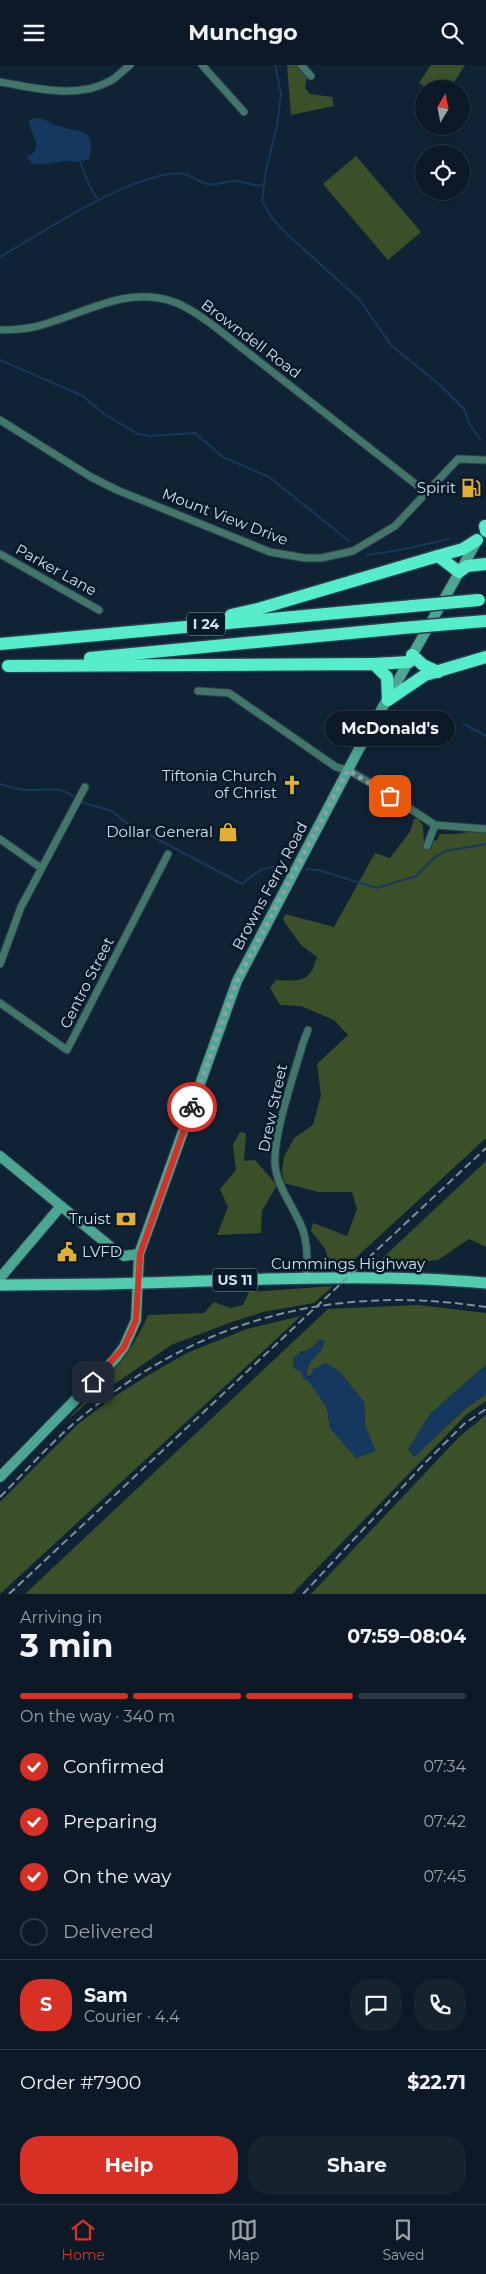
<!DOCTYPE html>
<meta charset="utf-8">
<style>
body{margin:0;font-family:Montserrat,sans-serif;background:#15232f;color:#f1f3f6;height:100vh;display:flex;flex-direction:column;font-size:19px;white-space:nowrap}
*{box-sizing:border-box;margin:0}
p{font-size:16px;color:#9aa1a7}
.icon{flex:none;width:28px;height:28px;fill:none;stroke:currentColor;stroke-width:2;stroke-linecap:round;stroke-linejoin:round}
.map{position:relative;height:1529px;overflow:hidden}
.side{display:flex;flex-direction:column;background:#0c1a27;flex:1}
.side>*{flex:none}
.needle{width:32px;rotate:10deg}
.buttons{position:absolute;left:415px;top:15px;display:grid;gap:10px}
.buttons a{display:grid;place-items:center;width:55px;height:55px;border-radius:50%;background:#0c1a27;box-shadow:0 2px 8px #0003,0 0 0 1px #2c3844;font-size:25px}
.pin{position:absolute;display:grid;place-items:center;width:42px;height:42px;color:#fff;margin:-21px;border-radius:10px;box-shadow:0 2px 8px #0006}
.courier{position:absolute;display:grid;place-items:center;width:50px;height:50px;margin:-25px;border:4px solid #d93025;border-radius:50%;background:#fff;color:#222;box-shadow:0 1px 6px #0007}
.bubble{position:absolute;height:35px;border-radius:18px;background:#0c1a27;box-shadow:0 2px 8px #0003,0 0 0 1px #2c3844;font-size:16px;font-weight:700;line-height:35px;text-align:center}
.headline em{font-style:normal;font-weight:700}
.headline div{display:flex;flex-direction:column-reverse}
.headline{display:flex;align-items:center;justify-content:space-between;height:85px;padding:0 20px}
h1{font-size:32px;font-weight:700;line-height:38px}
.bar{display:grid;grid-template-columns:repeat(4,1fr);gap:8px 5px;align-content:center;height:60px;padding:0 20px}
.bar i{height:6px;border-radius:4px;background:#2c3844}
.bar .current{background:#d93025}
.bar p{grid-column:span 4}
.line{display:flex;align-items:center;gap:12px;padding:0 20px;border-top:1px solid #2c3844}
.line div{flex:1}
.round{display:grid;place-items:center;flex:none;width:52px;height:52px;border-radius:20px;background:#15232f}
ol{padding:0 20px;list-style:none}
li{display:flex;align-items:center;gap:15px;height:55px}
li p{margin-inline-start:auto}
li .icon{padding:5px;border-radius:50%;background:#d93025;color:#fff;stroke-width:4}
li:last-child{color:#9aa1a7}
li i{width:28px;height:28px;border:2px solid #2c3844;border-radius:50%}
.button{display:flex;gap:10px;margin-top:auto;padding:10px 20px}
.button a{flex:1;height:58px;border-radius:20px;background:#d93025;color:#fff;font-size:20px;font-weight:700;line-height:58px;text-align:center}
.button a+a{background:#15232f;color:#f1f3f6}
header{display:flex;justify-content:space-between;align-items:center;height:65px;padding:0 20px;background:#0c1a27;font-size:22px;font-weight:700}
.tabs{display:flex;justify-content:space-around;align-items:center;height:70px;border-top:1px solid #2c3844;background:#0c1a27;font-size:14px;color:#9aa1a7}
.tabs a{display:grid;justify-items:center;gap:2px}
.tabs .current{color:#d93025}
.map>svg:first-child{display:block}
</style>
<header><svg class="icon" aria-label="menu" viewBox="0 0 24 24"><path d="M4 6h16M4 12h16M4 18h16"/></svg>Munchgo<svg class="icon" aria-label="search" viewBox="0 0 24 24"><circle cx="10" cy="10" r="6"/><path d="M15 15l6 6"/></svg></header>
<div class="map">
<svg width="486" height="1529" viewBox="0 0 486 1529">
<rect width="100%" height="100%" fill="#102334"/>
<g fill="#3b5029" fill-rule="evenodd">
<polygon points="287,0 299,0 307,11 305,23 310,29 332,32 334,41 291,50"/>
<polygon points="431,0 465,0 450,24 429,24 419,18"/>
<polygon points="356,91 421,167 388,195 323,119"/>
<path d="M418,753L423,761L424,778L437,775L440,769C456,770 470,766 486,766V1073L349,1199L329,1202L326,1185L311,1166L313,1158L347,1171L357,1144L352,1127H318L284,1118L282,1105L284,1092L294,1073L313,1060L321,1030L317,999L348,970L334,955L301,941L280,940L270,923L276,915C300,916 310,918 317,892L301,880L283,855L285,849L334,862L375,788L390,793L410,767L414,754Z"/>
<polygon points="240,1067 246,1068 244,1096 255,1095 277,1120 262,1146 261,1168 217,1170 228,1142 220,1124 236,1105 233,1080"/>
<polygon points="486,1096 486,1182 469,1174 438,1195 373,1202"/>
<path d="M333,1221L314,1238L263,1247L229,1258L171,1280L87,1338L67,1355C99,1321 130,1294 148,1250L204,1248L214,1237L231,1243L243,1240L249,1227Z"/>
<path d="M418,1240L486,1248V1300L430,1349L414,1392L466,1343L486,1329V1336L466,1350L292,1529H25L328,1244ZM320,1274C316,1285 305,1301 307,1311L339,1306L364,1337L365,1361L375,1386L356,1392L330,1363L327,1343L309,1316L303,1313L300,1287L311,1284Z"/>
<polygon points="301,1251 0,1529 0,1437 77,1360 112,1333 147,1311 187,1288 247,1264"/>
<polygon points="486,1350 486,1529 311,1529 459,1372"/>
</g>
<g fill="#15395e">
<path d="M36,53C45,53 50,59 59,61C81,68 97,63 89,94C80,98 74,96 65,96C53,97 44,101 32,99L27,92C47,82 29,70 29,55Z"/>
<path d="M320,1274L325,1276C323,1291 304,1295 307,1311L310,1312L313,1304L326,1298L339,1306L364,1337L365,1361L376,1386L356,1393L330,1363L327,1343L309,1316L303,1313L301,1306L293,1303V1293C302,1285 313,1285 320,1274Z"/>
<polygon points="486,1300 486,1329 466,1343 414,1392 408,1384 430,1349"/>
</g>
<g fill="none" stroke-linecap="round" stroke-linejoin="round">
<g stroke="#15395e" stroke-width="2">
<polyline points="275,0 281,29 277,60 266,105 262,136 272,153 288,170 359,234 391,280 441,321 464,344 470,360 480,374"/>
<path d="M80,96C84,108 91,128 99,135"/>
<path d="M0,192C47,165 125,111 179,108C189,108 198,117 207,119C217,121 225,116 234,116C245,116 252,122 263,120"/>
<polyline points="0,295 83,331 104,349 138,369 151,371 195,368 223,392 269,412 349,476"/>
<polyline points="367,490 400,485 449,474"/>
<polyline points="464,659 486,671"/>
<path d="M0,719C9,722 18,725 27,725C44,726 58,720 73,731"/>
<path d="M81,737L112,746L125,757L242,819C254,808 265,800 282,802"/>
<polyline points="307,804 318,805 377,823 416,811 435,792 446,786 486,779"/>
</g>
<defs>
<g id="street">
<polyline points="202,0 244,47"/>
<polyline points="301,0 311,11"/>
<path d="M0,17C36,23 77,35 112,15C118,11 124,5 130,0"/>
<path d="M0,265C15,265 31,264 45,259C90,246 127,221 174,237C188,242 202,252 214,261L427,428"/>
<polyline points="0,355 91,412 117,425 270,487 305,493 321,493 353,486 395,461 458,394 486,395"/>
<polyline points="0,489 99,545"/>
<polyline points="198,626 229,628 336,702 348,705 374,720 435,760 486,764"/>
<polyline points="0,774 41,803"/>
<polyline points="427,781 435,760"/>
<polyline points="0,899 21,842 85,722"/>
<polyline points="0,938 67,985 168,789"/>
<path d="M306,1212C308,1194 308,1173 299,1156C291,1139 277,1120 275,1100C273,1069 294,1010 303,978L308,965"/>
</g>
<g id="secondary">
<polyline points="0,1091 117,1187 124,1191 139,1189"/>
<polyline points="0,1213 61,1141"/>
<polyline points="0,1412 115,1294 124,1282 136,1255 139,1189 237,916 359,684 477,476"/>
</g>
<path id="primary" d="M0,1220C47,1219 94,1220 141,1218C256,1215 371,1208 486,1218"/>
<g id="highway">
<polyline points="485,461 486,466"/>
<polyline points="438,491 459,507 467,501 486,499"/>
<polyline points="231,550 258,544 438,491 463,484 477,475"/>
<polyline points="461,558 486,556"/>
<polyline points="0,579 413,541"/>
<polyline points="412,590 423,600 438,607"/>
<polyline points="90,593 403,563"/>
<polyline points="374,599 409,597"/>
<polyline points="8,601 374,599 387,612 388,635"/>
<polyline points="388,635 425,610 486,592"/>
</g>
</defs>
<use href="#street" stroke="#2b3d4e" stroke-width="9"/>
<use href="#secondary" stroke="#2b3d4e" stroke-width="12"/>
<use href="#primary" stroke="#2b3d4e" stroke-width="14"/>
<use href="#highway" stroke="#2b3d4e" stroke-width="15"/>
<use href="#street" stroke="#417668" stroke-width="7"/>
<use href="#secondary" stroke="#4ca690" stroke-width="10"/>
<use href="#primary" stroke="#52cbaf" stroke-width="11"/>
<use href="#highway" stroke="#56edcb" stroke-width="12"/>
<g stroke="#80909d" stroke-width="2" stroke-dasharray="8 4" stroke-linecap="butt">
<path d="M0,1432C24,1408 47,1382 72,1360C193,1256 328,1218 486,1242"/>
<polyline points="9,1529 486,1083"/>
<polyline points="303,1529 423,1400 464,1359 486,1344"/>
</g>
<defs>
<g id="highway-bridge">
<polyline points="413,541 479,535"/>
<polyline points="403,563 461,558"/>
</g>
</defs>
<use href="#highway-bridge" stroke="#2b3d4e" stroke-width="15" stroke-linecap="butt"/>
<use href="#highway-bridge" stroke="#56edcb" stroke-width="12"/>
</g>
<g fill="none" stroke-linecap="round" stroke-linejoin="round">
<polyline stroke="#8f9eab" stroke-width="5" stroke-dasharray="0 9" points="192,1042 237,916 348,705 390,731"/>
<polyline stroke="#d93025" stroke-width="6" points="93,1317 124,1282 136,1255 140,1189 192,1042"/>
</g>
<defs>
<symbol id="fuel-bare" viewBox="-9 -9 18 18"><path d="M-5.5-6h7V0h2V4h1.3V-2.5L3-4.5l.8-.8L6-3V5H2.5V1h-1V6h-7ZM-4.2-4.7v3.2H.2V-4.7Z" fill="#e3ae35" stroke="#061a2a" stroke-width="2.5" paint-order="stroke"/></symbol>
<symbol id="church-bare" viewBox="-9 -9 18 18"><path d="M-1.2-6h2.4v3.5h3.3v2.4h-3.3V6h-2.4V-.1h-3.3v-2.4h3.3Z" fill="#e3ae35" stroke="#061a2a" stroke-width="2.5" paint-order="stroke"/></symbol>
<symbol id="shop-bare" viewBox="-9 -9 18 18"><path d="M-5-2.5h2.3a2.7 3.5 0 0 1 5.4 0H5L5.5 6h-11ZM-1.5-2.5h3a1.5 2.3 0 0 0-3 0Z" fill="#e3ae35" stroke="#061a2a" stroke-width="2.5" paint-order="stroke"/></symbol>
<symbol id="bank-bare" viewBox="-9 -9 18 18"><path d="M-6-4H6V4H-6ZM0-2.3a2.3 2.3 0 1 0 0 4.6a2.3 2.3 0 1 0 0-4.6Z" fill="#e3ae35" stroke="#061a2a" stroke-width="2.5" paint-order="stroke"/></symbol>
<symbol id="civic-bare" viewBox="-9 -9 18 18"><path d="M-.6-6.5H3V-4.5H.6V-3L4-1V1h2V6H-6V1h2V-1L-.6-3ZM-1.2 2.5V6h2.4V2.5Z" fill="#e3ae35" stroke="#061a2a" stroke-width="2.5" paint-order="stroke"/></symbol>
</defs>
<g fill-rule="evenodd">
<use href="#fuel-bare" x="457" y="409" width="28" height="28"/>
<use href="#church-bare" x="278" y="706" width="28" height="28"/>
<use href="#shop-bare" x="214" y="753" width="28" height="28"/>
<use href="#bank-bare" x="112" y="1140" width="28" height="28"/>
<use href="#civic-bare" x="53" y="1173" width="28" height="28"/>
</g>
<g text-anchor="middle" stroke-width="5" stroke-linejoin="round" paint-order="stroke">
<g fill="#061a2a" stroke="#96a5b1" stroke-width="1">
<rect x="187" y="547.5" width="38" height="23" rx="4"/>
<rect x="212.5" y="1203.5" width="45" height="23" rx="4"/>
</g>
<g font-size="14" font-weight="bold" fill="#d3e0eb">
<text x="206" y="564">I 24</text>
<text x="235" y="1220">US 11</text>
</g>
<g font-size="15" fill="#d3e0eb" stroke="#061a2a">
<text transform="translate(251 274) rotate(37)" y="5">Browndell Road</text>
<text transform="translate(225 452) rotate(21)" y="5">Mount View Drive</text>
<text transform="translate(56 505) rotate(29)" y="5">Parker Lane</text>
<text transform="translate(270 821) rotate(-62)" y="5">Browns Ferry Road</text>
<text transform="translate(87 918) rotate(-63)" y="5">Centro Street</text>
<text transform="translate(273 1043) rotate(-78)" y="5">Drew Street</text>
<text x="348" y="1204">Cummings Highway</text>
</g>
<g font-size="15" fill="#d3e0eb" stroke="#061a2a" text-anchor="end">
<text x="456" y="428">Spirit</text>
<text x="277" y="716">Tiftonia Church<tspan x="277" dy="17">of Christ</tspan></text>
<text x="213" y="772">Dollar General</text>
<text x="111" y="1159">Truist</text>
<text x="82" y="1192" text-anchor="start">LVFD</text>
</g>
</g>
</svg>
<div class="buttons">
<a><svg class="needle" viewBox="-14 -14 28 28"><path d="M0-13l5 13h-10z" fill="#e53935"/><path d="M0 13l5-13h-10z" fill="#9aa1a7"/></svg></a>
<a><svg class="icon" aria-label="locate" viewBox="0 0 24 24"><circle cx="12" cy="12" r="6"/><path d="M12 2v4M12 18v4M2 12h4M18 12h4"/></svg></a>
</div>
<div class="pin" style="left:390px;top:731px;background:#ea580c"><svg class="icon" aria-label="bag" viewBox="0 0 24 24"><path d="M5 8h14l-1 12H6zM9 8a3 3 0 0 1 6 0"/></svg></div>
<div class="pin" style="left:93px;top:1317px;background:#1f2937"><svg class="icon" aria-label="home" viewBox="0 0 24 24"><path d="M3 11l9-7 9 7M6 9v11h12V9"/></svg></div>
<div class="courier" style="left:192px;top:1042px"><svg class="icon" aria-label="bike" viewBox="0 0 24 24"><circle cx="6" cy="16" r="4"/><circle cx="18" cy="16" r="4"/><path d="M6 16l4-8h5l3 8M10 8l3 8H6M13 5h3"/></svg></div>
<div class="bubble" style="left:325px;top:646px;width:130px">McDonald's</div>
</div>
<section class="side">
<div class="headline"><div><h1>3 min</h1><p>Arriving in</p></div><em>07:59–08:04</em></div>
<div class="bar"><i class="current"></i><i class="current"></i><i class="current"></i><i></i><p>On the way · 340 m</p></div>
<ol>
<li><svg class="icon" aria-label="check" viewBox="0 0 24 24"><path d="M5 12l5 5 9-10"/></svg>Confirmed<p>07:34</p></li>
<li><svg class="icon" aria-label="check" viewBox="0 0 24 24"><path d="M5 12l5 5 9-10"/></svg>Preparing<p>07:42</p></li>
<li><svg class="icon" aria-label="check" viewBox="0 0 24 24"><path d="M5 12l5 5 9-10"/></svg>On the way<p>07:45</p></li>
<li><i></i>Delivered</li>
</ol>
<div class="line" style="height:90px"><b class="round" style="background:#d93025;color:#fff">S</b><div><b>Sam</b><p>Courier · 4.4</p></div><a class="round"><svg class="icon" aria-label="chat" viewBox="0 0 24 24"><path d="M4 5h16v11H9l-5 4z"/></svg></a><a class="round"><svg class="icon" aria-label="phone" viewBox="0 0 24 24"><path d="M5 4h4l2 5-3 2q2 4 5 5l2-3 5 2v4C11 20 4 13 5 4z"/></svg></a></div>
<div class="line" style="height:65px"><div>Order #7900</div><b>$22.71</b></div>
<div class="button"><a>Help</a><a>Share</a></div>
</section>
<nav class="tabs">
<a class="current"><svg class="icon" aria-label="home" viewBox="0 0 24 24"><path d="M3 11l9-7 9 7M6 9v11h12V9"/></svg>Home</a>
<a><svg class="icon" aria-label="map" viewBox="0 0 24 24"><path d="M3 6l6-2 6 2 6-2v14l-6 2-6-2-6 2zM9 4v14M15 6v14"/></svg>Map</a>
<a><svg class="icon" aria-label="saved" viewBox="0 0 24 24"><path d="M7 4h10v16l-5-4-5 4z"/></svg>Saved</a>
</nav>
